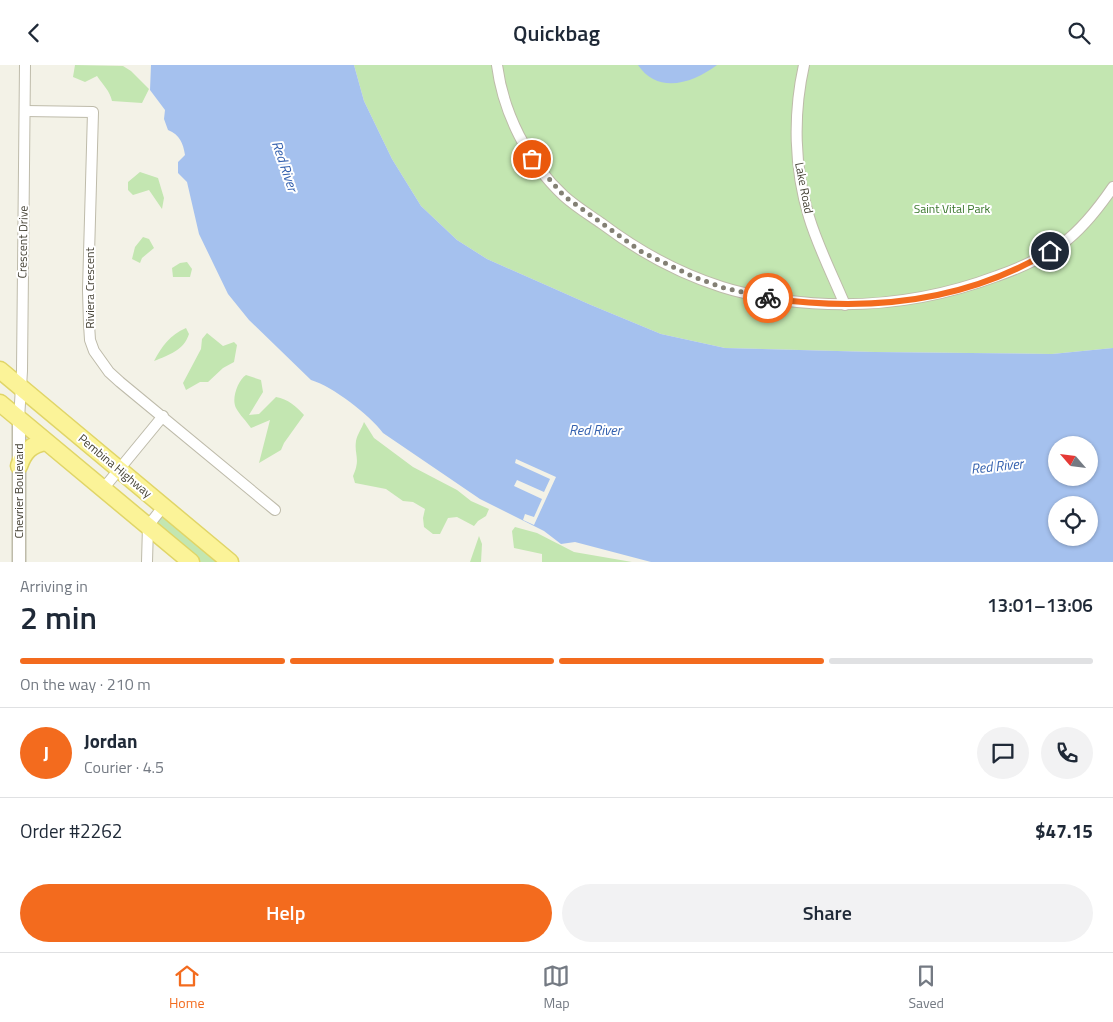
<!DOCTYPE html>
<meta charset="utf-8">
<style>
body{margin:0;font-family:"Titillium Web",sans-serif;background:#f2f2f3;color:#1f2937;height:100vh;display:flex;flex-direction:column;font-size:19px;white-space:nowrap}
*{box-sizing:border-box;margin:0}
p{font-size:16px;color:#747a83}
.icon{flex:none;width:28px;height:28px;fill:none;stroke:currentColor;stroke-width:2;stroke-linecap:round;stroke-linejoin:round}
.map{position:relative;height:497px;overflow:hidden}
.drawer{display:flex;flex-direction:column;background:#fff;flex:1}
.drawer>*{flex:none}
.needle{width:32px;rotate:298deg}
.fabs{position:absolute;left:1048px;top:371px;display:grid;gap:10px}
.fabs a{display:grid;place-items:center;width:50px;height:50px;border-radius:50%;background:#fff;box-shadow:0 1px 4px #0004;font-size:25px}
.pin{position:absolute;display:grid;place-items:center;width:42px;height:42px;color:#fff;margin:-21px;border:2px solid #fff;border-radius:50%;box-shadow:0 1px 5px #0007}
.courier{position:absolute;display:grid;place-items:center;width:50px;height:50px;margin:-25px;border:4px solid #f36b1e;border-radius:50%;background:#fff;color:#222;box-shadow:0 1px 6px #0007}
.overview em{font-style:normal;font-weight:600}
.overview div{display:flex;flex-direction:column-reverse}
.overview{display:flex;align-items:center;justify-content:space-between;height:85px;padding:0 20px}
h1{font-size:32px;font-weight:600;line-height:38px}
.bar{display:grid;grid-template-columns:repeat(4,1fr);gap:8px 5px;align-content:center;height:60px;padding:0 20px}
.bar i{height:6px;border-radius:4px;background:#e0e1e3}
.bar .active{background:#f36b1e}
.bar p{grid-column:span 4}
.line{display:flex;align-items:center;gap:12px;padding:0 20px;border-top:1px solid #e0e1e3}
.line div{flex:1}
.round{display:grid;place-items:center;flex:none;width:52px;height:52px;border-radius:26px;background:#f2f2f3}
.cta{display:flex;gap:10px;margin-top:auto;padding:10px 20px}
.cta a{flex:1;height:58px;border-radius:30px;background:#f36b1e;color:#fff;font-size:20px;font-weight:600;line-height:58px;text-align:center}
.cta a+a{background:#f2f2f3;color:#1f2937}
header{display:flex;justify-content:space-between;align-items:center;height:65px;padding:0 20px;background:#fff;font-size:22px;font-weight:600}
.tabs{display:flex;justify-content:space-around;align-items:center;height:70px;border-top:1px solid #e0e1e3;background:#fff;font-size:14px;color:#747a83}
.tabs a{display:grid;justify-items:center;gap:2px}
.tabs .active{color:#f36b1e}
.map>svg:first-child{display:block}
</style>
<header><svg class="icon" aria-label="back" viewBox="0 0 24 24"><path d="M15 5l-7 7 7 7"/></svg>Quickbag<svg class="icon" aria-label="search" viewBox="0 0 24 24"><circle cx="10" cy="10" r="6"/><path d="M15 15l6 6"/></svg></header>
<div class="map">
<svg width="1113" height="497" viewBox="0 0 1113 497">
<rect width="100%" height="100%" fill="#f3f2e7"/>
<g fill="#c3e6b1">
<path d="M75,0L123,1L131,6L149,24L142,38L112,36C110,26 103,20 97,11L85,17L73,12Z"/>
<polygon points="354,0 1113,0 1113,283 1052,289 875,287 725,283 661,269 591,240 487,194 457,175 421,141 392,94 364,36"/>
<polygon points="140,107 158,113 164,133 162,144 149,125 133,130 128,125 128,117"/>
<polygon points="143,172 149,174 154,183 142,193 140,198 132,194 135,182"/>
<polygon points="187,197 192,204 190,212 173,212 172,203 180,198"/>
<path d="M186,263L189,269C184,285 169,290 154,296C162,281 170,270 186,263Z"/>
<polygon points="207,268 223,281 234,277 237,280 234,297 223,303 208,317 200,317 186,325 183,318 201,284 202,274"/>
<path d="M246,310L261,315L263,327L249,350L259,349L276,332C288,334 296,341 304,350L284,378L281,385L259,398L270,355L251,363C247,357 239,349 236,343C231,334 238,315 246,310Z"/>
<path d="M364,357L374,373L413,402L457,425L471,436L489,444L486,451L478,456L474,461L457,452L448,453L440,469H433L424,462L423,453L425,444L413,437L403,436L386,424L355,418L353,411C361,393 354,390 356,376C357,370 362,363 364,357Z"/>
<polygon points="163,442 230,497 191,497 148,462"/>
<polygon points="515,462 537,468 574,487 632,497 542,497 542,489 514,483 512,466"/>
<polygon points="479,471 482,479 481,497 470,497"/>
</g>
<g fill="#a5c1ee" fill-rule="evenodd">
<path d="M151,0H354L364,36L392,94L421,141L457,175L487,194L591,240L661,269L725,283L875,287L1052,289L1113,283V497H651L575,477L561,479L544,466L480,434L383,368C370,350 332,321 311,315L249,255L228,229L199,169L187,117L178,108V97L185,90C183,78 180,70 168,65L164,54L165,45L150,25ZM1056,380H1089V412H1056ZM1056,440H1089V472H1056Z"/>
<path d="M638,0H717C693,18 658,30 638,0Z"/>
</g>
<polygon fill="#f3f2e7" points="516,394 556,412 534,460 523,455 525,449 534,452 542,434 514,421 517,415 544,427 550,414 515,398"/>
<g fill="none" stroke-linecap="round" stroke-linejoin="round">
<defs>
<g id="minor">
<path d="M497,0C503,47 528,98 564,131C575,141 588,149 601,158C638,186 678,208 722,222C741,228 762,232 782,235C855,245 928,237 997,211C1020,203 1042,193 1062,179C1081,165 1100,141 1113,122"/>
<path d="M804,0C793,49 794,103 809,152C818,182 833,211 845,240"/>
<polyline points="25,46 93,47 88,225 89,259 90,275 94,286 109,307 120,317 275,445"/>
<polyline points="19,354 22,306 25,0"/>
<polyline points="103,424 163,351"/>
<polyline points="147,497 148,461 163,442"/>
</g>
<polyline id="tertiary" points="19,497 19,354"/>
<g id="primary">
<polyline points="0,305 230,497"/>
<polyline points="0,338 191,497"/>
<path d="M19,401C24,387 31,379 46,377"/>
</g>
</defs>
<use href="#minor" stroke="#bebbaa" stroke-width="12"/>
<use href="#tertiary" stroke="#bebbaa" stroke-width="15"/>
<use href="#primary" stroke="#e0d568" stroke-width="19"/>
<use href="#minor" stroke="#fff" stroke-width="10"/>
<use href="#tertiary" stroke="#fff" stroke-width="12"/>
<use href="#primary" stroke="#fbf398" stroke-width="16"/>
</g>
<g fill="none" stroke-linecap="round" stroke-linejoin="round">
<polyline stroke="#838074" stroke-width="5" stroke-dasharray="0 9" points="532,94 564,131 642,187 694,212 724,223 768,233"/>
<path stroke="#f36b1e" stroke-width="6" d="M768,233C865,247 964,238 1050,186"/>
</g>
<g text-anchor="middle" stroke-width="4" stroke-linejoin="round" paint-order="stroke">
<g font-size="12" fill="#464336" stroke="#fff">
<text transform="translate(804 123) rotate(79)" y="4">Lake Road</text>
<text transform="translate(23 177) rotate(-89)" y="4">Crescent Drive</text>
<text transform="translate(90 223) rotate(-90)" y="4">Riviera Crescent</text>
<text transform="translate(115 401) rotate(40)" y="4">Pembina Highway</text>
<text transform="translate(19 426) rotate(-90)" y="4">Chevrier Boulevard</text>
</g>
<g font-size="12" fill="#38762b" stroke="#fff">
<text x="952" y="148">Saint Vital Park</text>
</g>
<g font-size="14" font-style="italic" fill="#3360ae" stroke="#fff">
<text transform="translate(285 101) rotate(71)" y="5">Red River</text>
<text x="595" y="370">Red River</text>
<text transform="translate(997 401) rotate(-6)" y="5">Red River</text>
</g>
</g>
</svg>
<div class="fabs">
<a><svg class="needle" viewBox="-14 -14 28 28"><path d="M0-13l5 13h-10z" fill="#e53935"/><path d="M0 13l5-13h-10z" fill="#747a83"/></svg></a>
<a><svg class="icon" aria-label="locate" viewBox="0 0 24 24"><circle cx="12" cy="12" r="6"/><path d="M12 2v4M12 18v4M2 12h4M18 12h4"/></svg></a>
</div>
<div class="pin" style="left:532px;top:94px;background:#ea580c"><svg class="icon" aria-label="bag" viewBox="0 0 24 24"><path d="M5 8h14l-1 12H6zM9 8a3 3 0 0 1 6 0"/></svg></div>
<div class="pin" style="left:1050px;top:186px;background:#1f2937"><svg class="icon" aria-label="home" viewBox="0 0 24 24"><path d="M3 11l9-7 9 7M6 9v11h12V9"/></svg></div>
<div class="courier" style="left:768px;top:233px"><svg class="icon" aria-label="bike" viewBox="0 0 24 24"><circle cx="6" cy="16" r="4"/><circle cx="18" cy="16" r="4"/><path d="M6 16l4-8h5l3 8M10 8l3 8H6M13 5h3"/></svg></div>
</div>
<section class="drawer">
<div class="overview"><div><h1>2 min</h1><p>Arriving in</p></div><em>13:01–13:06</em></div>
<div class="bar"><i class="active"></i><i class="active"></i><i class="active"></i><i></i><p>On the way · 210 m</p></div>
<div class="line" style="height:90px"><b class="round" style="background:#f36b1e;color:#fff">J</b><div><b>Jordan</b><p>Courier · 4.5</p></div><a class="round"><svg class="icon" aria-label="chat" viewBox="0 0 24 24"><path d="M4 5h16v11H9l-5 4z"/></svg></a><a class="round"><svg class="icon" aria-label="phone" viewBox="0 0 24 24"><path d="M5 4h4l2 5-3 2q2 4 5 5l2-3 5 2v4C11 20 4 13 5 4z"/></svg></a></div>
<div class="line" style="height:65px"><div>Order #2262</div><b>$47.15</b></div>
<div class="cta"><a>Help</a><a>Share</a></div>
</section>
<nav class="tabs">
<a class="active"><svg class="icon" aria-label="home" viewBox="0 0 24 24"><path d="M3 11l9-7 9 7M6 9v11h12V9"/></svg>Home</a>
<a><svg class="icon" aria-label="map" viewBox="0 0 24 24"><path d="M3 6l6-2 6 2 6-2v14l-6 2-6-2-6 2zM9 4v14M15 6v14"/></svg>Map</a>
<a><svg class="icon" aria-label="saved" viewBox="0 0 24 24"><path d="M7 4h10v16l-5-4-5 4z"/></svg>Saved</a>
</nav>
